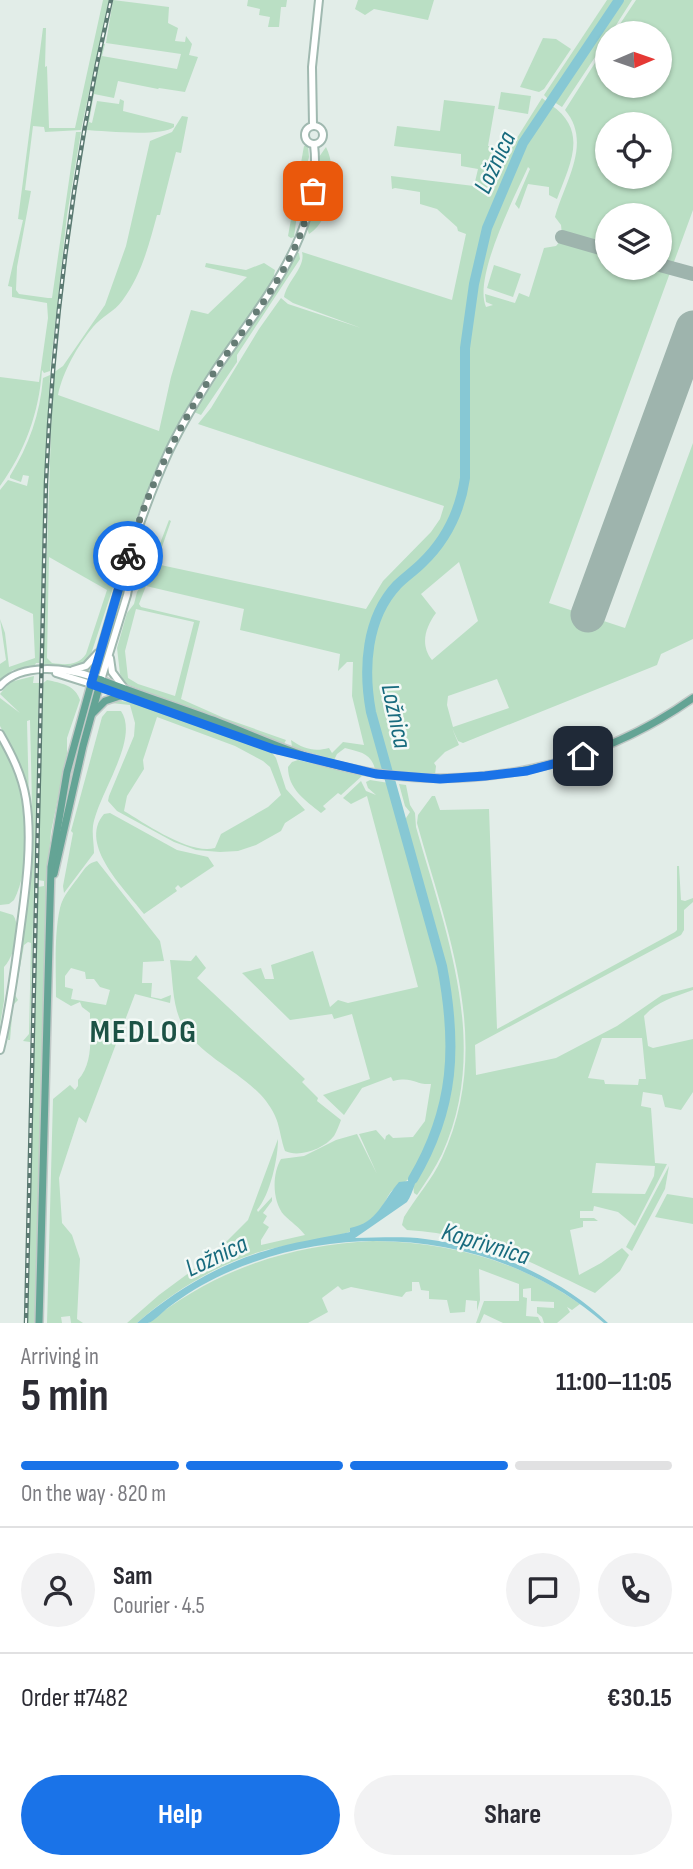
<!DOCTYPE html>
<meta charset="utf-8">
<style>
body{margin:0;font-family:"Sofia Sans Condensed",sans-serif;background:#f2f2f3;color:#2b2b33;height:100vh;display:flex;flex-direction:column;font-size:26px;white-space:nowrap}
*{box-sizing:border-box;margin:0}
p{font-size:23px;color:#7c7c81}
.icon{flex:none;width:38px;height:38px;fill:none;stroke:currentColor;stroke-width:2;stroke-linecap:round;stroke-linejoin:round}
.map{position:relative;height:1323px;overflow:hidden}
.sheet{display:flex;flex-direction:column;background:#fff;flex:1}
.sheet>*{flex:none}
.needle{width:46px;rotate:88deg}
.buttons{position:absolute;left:595px;top:21px;display:grid;gap:14px}
.buttons a{display:grid;place-items:center;width:77px;height:77px;border-radius:50%;background:#fff;box-shadow:0 2px 5px #0004;font-size:35px}
.pin{position:absolute;display:grid;place-items:center;width:60px;height:60px;color:#fff;margin:-30px;border-radius:14px;box-shadow:0 4px 10px #0006}
.courier{position:absolute;display:grid;place-items:center;width:70px;height:70px;margin:-35px;border:5px solid #1a73e8;border-radius:50%;background:#fff;color:#222;box-shadow:0 2px 9px #0007}
.summary em{font-style:normal;font-weight:700}
.summary div{display:flex;flex-direction:column-reverse}
.summary{display:flex;align-items:center;justify-content:space-between;height:119px;padding:0 21px}
h1{font-size:46px;font-weight:700;line-height:52px}
.bar{display:grid;grid-template-columns:repeat(4,1fr);gap:10px 7px;align-content:center;height:84px;padding:0 21px}
.bar i{height:9px;border-radius:5px;background:#e1e1e2}
.bar .selected{background:#1a73e8}
.bar p{grid-column:span 4}
.line{display:flex;align-items:center;gap:18px;padding:0 21px;border-top:2px solid #e1e1e2}
.line div{flex:1}
.round{display:grid;place-items:center;flex:none;width:74px;height:74px;border-radius:37px;background:#f2f2f3}
.action{display:flex;gap:14px;margin-top:auto;padding:14px 21px}
.action a{flex:1;height:80px;border-radius:42px;background:#1a73e8;color:#fff;font-size:28px;font-weight:700;line-height:80px;text-align:center}
.action a+a{background:#f2f2f3;color:#2b2b33}
.map>svg:first-child{display:block}
</style>
<div class="map">
<svg width="693" height="1323" viewBox="0 0 693 1323">
<rect width="100%" height="100%" fill="#e2ede8"/>
<g fill="#badfc4" fill-rule="evenodd">
<path d="M103,0H109L81,130L45,132L44,127L33,126L25,190L31,191L17,267L16,290L19,294L48,298H52L76,132H81L67,215L50,371L44,373L42,370C39,413 25,451 0,486V377L39,382L48,318L47,303L12,297V287L8,286L23,220L18,219L43,28H46L45,67L47,66L49,128H75Z"/>
<path d="M113,0L169,7L168,23L178,28L175,41L185,42L186,36L192,44L189,55L198,57L185,92L159,88L158,89L118,81L114,98L94,94L89,122L92,123L97,101L119,104L120,99L124,101L123,111L174,124V127C161,137 105,131 85,130L103,44H105L102,56L177,69L181,54L106,43Z"/>
<polygon points="248,0 287,0 286,7 281,7 279,27 268,27 270,17 259,15 260,9 247,6"/>
<polygon points="358,0 434,0 428,20 374,9 365,15 355,9"/>
<polygon points="607,0 615,0 549,100 544,95"/>
<polygon points="621,0 632,0 611,33 607,33 607,39 566,101 562,107 554,102"/>
<path d="M636,0H693V210L549,603L625,628L693,443V639L661,654L657,665L463,743L458,741L452,728L459,745L445,752L434,763L436,766L435,775L390,772C373,710 350,644 399,588C432,552 457,540 466,487C467,395 462,301 495,213C509,174 529,140 551,105C589,131 570,164 557,199L549,195V187L528,184L519,209L515,204L530,169L528,167C515,196 473,277 486,307L493,305L486,302L485,294L515,303L519,293L529,297L544,248L556,246L562,239L607,253V268H660V215H607V248L562,235L561,225L555,217C564,183 593,143 565,110L607,44V86H660V33H614ZM607,124H660V177H607ZM459,562L478,621L432,660C420,645 425,628 436,613L421,594ZM497,679L509,708L453,727L447,705L448,696Z"/>
<polygon points="543,38 556,39 571,49 544,89 539,92 520,87"/>
<polygon points="501,92 531,96 528,114 498,109"/>
<path d="M542,98L547,102C493,186 464,270 462,371C462,410 469,465 458,502C449,535 425,554 402,577C344,634 366,704 384,771L375,769C371,753 360,752 345,748L337,754L334,760L292,747L291,740C304,749 314,752 329,748L332,753L343,742L364,745L352,696L353,662H347L338,671L340,654L240,630L244,609L146,586L139,604L141,607L200,621L181,699L224,718L286,740L284,744L126,684L120,674L117,648L127,613L134,604L137,592L148,575L169,520L171,521L156,564L366,609L383,581L431,532L440,519L444,506L198,424L211,408L259,329L281,298L288,304L361,328L293,303L284,297C287,281 306,267 302,252L452,300L466,234L458,231L457,227L437,209L420,204V192L395,188L392,189L391,176L474,186L478,169L461,166V154L394,146L397,126L440,131L444,100L495,106L488,146L505,147L507,141H515ZM136,609L194,622L175,696L138,684L128,678L125,651Z"/>
<path d="M182,116L188,117L181,153L176,152L160,215H157C149,245 141,276 122,301C115,311 101,317 93,327C78,345 63,371 58,395L159,431L171,377L191,310L208,314L247,277L205,267L206,263L246,270L264,263L275,270L273,280L267,290L207,377L165,452L136,519L89,660L73,668L43,666L53,373L63,366L105,305L126,246L150,141L172,132ZM49,557L107,590L86,654C78,666 65,665 52,663L47,658Z"/>
<polygon points="304,146 308,146 309,157 300,192 294,237 291,238 288,236"/>
<path d="M326,147C338,171 334,218 309,234L307,228L316,193L319,157Z"/>
<polygon points="296,252 299,253 300,259 237,355 237,362 201,415 194,412 278,285"/>
<polygon points="494,265 521,274 513,297 487,288"/>
<path d="M50,375L39,663H36L34,667L13,670L0,680V664L6,660L0,619L5,633L9,667L35,658L33,614L0,598V490L8,480L27,486L29,476L23,475L21,482L10,478V476C29,445 40,414 43,378Z"/>
<path d="M34,676L33,683H39L30,1042L23,1041L29,1034L31,943L28,942L24,945L15,995L18,1000L13,1005L10,1040H8V1025C16,977 26,930 30,881C34,828 31,773 30,720L27,721L29,803L18,761L0,726V698L20,713L0,694L10,682Z"/>
<path d="M47,680C61,683 75,685 80,700L67,738V754L51,832L47,876L35,1323H27L37,908L38,887L44,886V881L38,880L42,684Z"/>
<path d="M114,700L136,703L270,750L276,758L286,789L305,810L285,823L281,831L256,845L238,851L220,852L196,850L174,842L117,811L108,801L109,796L134,736L135,723L130,705L111,703ZM157,717L235,746L263,761L270,767L281,795L268,807L221,834L215,848C190,855 146,824 124,811L127,796L144,769L143,760Z"/>
<path d="M107,711H121C140,739 98,794 93,826C92,835 94,844 94,853L64,893L63,886L73,833L71,831L102,717Z"/>
<path d="M0,742C26,784 36,855 14,900L9,904L0,905Z"/>
<path d="M298,760L363,775L341,795L338,793L323,806L326,809L321,813C305,800 288,789 288,767L292,762Z"/>
<path d="M370,780L389,783L442,978C453,1045 453,1120 410,1177C405,1184 395,1186 390,1193C387,1197 385,1203 382,1207C375,1217 361,1227 349,1232C324,1242 292,1243 266,1250C220,1262 172,1292 137,1323H127L159,1295L213,1255L248,1220L278,1139C278,1159 270,1195 257,1210L258,1212L272,1197V1201L263,1213L267,1216L263,1223L269,1227L261,1240V1245L305,1235C299,1227 291,1222 284,1215C272,1201 272,1174 281,1159L304,1156L336,1140L357,1134L377,1174L359,1134L376,1130L385,1140L386,1136L389,1134L393,1138L413,1137L425,1121L431,1084C415,1085 413,1076 393,1081L391,1077L362,1088L344,1115L323,1095L370,1079L352,1014L334,1019L332,1014L290,1020L242,973L261,968L265,979H274L271,965L313,951L330,1007L338,1000L348,1003L418,987L367,796L351,804L343,798L361,781L366,791L376,795L368,788L366,782Z"/>
<path d="M399,784L406,785L410,805L415,813L416,827C446,933 491,1046 442,1154C435,1168 426,1182 417,1195L414,1193L413,1185C489,1065 438,945 404,821L410,812L405,806Z"/>
<path d="M432,796H435L440,810L489,809L497,1029L675,932L677,930V866H679L681,900L685,901L693,898V902L684,910V930L681,935L475,1045L476,1075L556,1058L617,1026L662,995L693,987V990C674,997 658,1001 644,1016L648,1046L653,1048L693,1039V1092L681,1110L665,1107L662,1095L643,1092L641,1106L651,1108L655,1163L667,1164L635,1226L618,1212L594,1206L593,1211H580V1218H594L598,1221H583V1227L570,1230L579,1275L601,1263L622,1248L629,1255L620,1271L595,1293C527,1261 484,1235 407,1230L402,1225L404,1217C416,1197 432,1180 442,1158C494,1045 448,935 417,823L418,815ZM602,1038H642L646,1079H639L638,1085L605,1084L604,1080L588,1078ZM596,1163L655,1166L654,1176L645,1194L592,1193Z"/>
<path d="M110,813L177,850L208,857L214,866L181,888L178,885L175,888L177,891L144,914C127,891 77,845 104,814Z"/>
<path d="M97,861L160,941L164,961L143,962L142,983H152L151,997L161,999L171,995L170,1003L135,994L86,1123L79,1117L59,1178L62,1223L72,1235L80,1259L77,1319L83,1323H71L70,1316L61,1317L62,1323H47L53,1099L70,1085L75,1090L78,1086V1080C94,1063 90,1035 90,1013L82,1007L80,1002L71,1006L56,997C56,969 54,934 60,908C63,895 73,885 80,875C85,868 88,863 97,861ZM71,968L85,972L86,979H94L100,987L110,990L106,1005L71,999L73,989L65,987V976Z"/>
<path d="M0,911L13,915C22,927 14,957 4,967V1001L0,1025Z"/>
<path d="M196,955L206,968L197,978L305,1079L302,1082L318,1098L317,1101L341,1120C339,1125 337,1131 334,1136C324,1149 299,1158 285,1151C278,1130 281,1121 266,1101C242,1071 201,1058 182,1024C172,1005 173,980 170,960L191,961Z"/>
<polygon points="669,1166 665,1189 632,1251 626,1247"/>
<polygon points="667,1194 693,1198 693,1224 655,1217"/>
<path d="M373,1241C448,1242 518,1260 580,1304L572,1310L567,1307L570,1312L557,1323H544L542,1317L537,1313V1307L554,1308V1302L531,1301V1288L523,1289V1297L527,1298L526,1316L538,1317L541,1323H503L484,1314L480,1323H476L484,1301H519V1284L479,1269L480,1300L477,1311V1301L466,1300L465,1312L450,1313L447,1300L429,1299V1291L421,1290L419,1282H412V1291L406,1292L402,1297L351,1287L342,1290L338,1286L322,1298L328,1312L308,1323H148C214,1270 289,1245 373,1241Z"/>
</g>
<path fill="#87c8d4" d="M415,1169H422C414,1181 414,1192 407,1202L355,1238C378,1238 401,1236 425,1239C490,1247 560,1277 608,1323H604C501,1233 346,1218 224,1274C204,1283 186,1294 169,1307C163,1311 155,1321 148,1323C145,1323 141,1323 137,1323C173,1292 219,1264 265,1251C293,1242 322,1238 350,1232V1228C378,1223 383,1200 399,1182L408,1181Z"/>
<g fill="none" stroke-linecap="round" stroke-linejoin="round">
<path stroke="#87c8d4" stroke-width="10" d="M413,1179C455,1108 457,1045 442,966L371,712C363,669 366,618 397,585C405,577 414,571 422,563C446,540 460,512 465,478V348L474,284L487,228L523,143L619,0"/>
<g stroke="#9eb4ad" stroke-width="14">
<polyline points="562,237 607,250"/>
<polyline points="660,265 693,274"/>
</g>
<polyline stroke="#9eb4ad" stroke-width="35" points="588,615 693,328"/>
<defs>
<g id="secondary">
<polyline points="313,125 312,67 319,0"/>
<circle cx="314" cy="135" r="9"/>
<polyline points="110,658 112,672 124,688"/>
<polyline points="73,670 86,666 98,653"/>
<polyline points="56,673 91,684"/>
<polyline points="101,680 127,595 138,538"/>
<path d="M0,686C21,662 66,668 93,677C115,601 136,523 169,451C183,422 200,394 217,368C264,299 324,233 314,144"/>
<path d="M0,734C12,755 22,775 26,799C33,844 25,894 19,939C14,976 9,1014 0,1050"/>
</g>
<g id="primary">
<polyline points="96,685 279,750"/>
<polyline points="93,713 105,701 120,696"/>
<polyline points="54,874 83,746 101,680"/>
<path d="M39,1323L51,867L67,772L93,677C134,693 177,707 218,722C255,736 290,753 328,763C453,797 587,773 693,698"/>
</g>
</defs>
<use href="#secondary" stroke="#a0b9b0" stroke-width="10"/>
<use href="#primary" stroke="#c1c9c7" stroke-width="10"/>
<use href="#secondary" stroke="#fff" stroke-width="6"/>
<use href="#primary" stroke="#64a495" stroke-width="7"/>
<defs>
<path id="rail" d="M26,1323L46,482C53,319 74,159 111,0"/>
</defs>
<use href="#rail" stroke="#5b7a72" stroke-width="4.5"/>
<use href="#rail" stroke="#f3f9f6" stroke-width="2" stroke-dasharray="5" stroke-linecap="butt"/>
</g>
<g fill="none" stroke-linecap="round" stroke-linejoin="round">
<path stroke="#657c75" stroke-width="7" stroke-dasharray="0 12.6" d="M128,556C147,490 179,424 217,368C257,309 299,263 313,191"/>
<polyline stroke="#1a73e8" stroke-width="9" points="128,556 91,684 273,749 376,774 440,779 485,776 527,771 583,756"/>
</g>
<g text-anchor="middle" stroke-width="5" stroke-linejoin="round" paint-order="stroke">
<g font-size="26" font-style="italic" fill="#186b7e" stroke="#f3f9f6">
<text transform="translate(494 162) rotate(-65)" y="9">Ložnica</text>
<text transform="translate(397 716) rotate(78)" y="9">Ložnica</text>
<text transform="translate(486 1243) rotate(17)" y="9">Koprivnica</text>
<text transform="translate(216 1255) rotate(-25)" y="9">Ložnica</text>
</g>
<g font-size="32" font-weight="bold" letter-spacing="2" fill="#1c5245" stroke="#f3f9f6">
<text x="144" y="1042">MEDLOG</text>
</g>
</g>
</svg>
<div class="buttons">
<a><svg class="needle" viewBox="-14 -14 28 28"><path d="M0-13l5 13h-10z" fill="#e53935"/><path d="M0 13l5-13h-10z" fill="#7c7c81"/></svg></a>
<a><svg class="icon" aria-label="locate" viewBox="0 0 24 24"><circle cx="12" cy="12" r="6"/><path d="M12 2v4M12 18v4M2 12h4M18 12h4"/></svg></a>
<a><svg class="icon" aria-label="layers" viewBox="0 0 24 24"><path d="M12 4l9 5-9 5-9-5zM3 14l9 5 9-5"/></svg></a>
</div>
<div class="pin" style="left:313px;top:191px;background:#ea580c"><svg class="icon" aria-label="bag" viewBox="0 0 24 24"><path d="M5 8h14l-1 12H6zM9 8a3 3 0 0 1 6 0"/></svg></div>
<div class="pin" style="left:583px;top:756px;background:#1f2937"><svg class="icon" aria-label="home" viewBox="0 0 24 24"><path d="M3 11l9-7 9 7M6 9v11h12V9"/></svg></div>
<div class="courier" style="left:128px;top:556px"><svg class="icon" aria-label="bike" viewBox="0 0 24 24"><circle cx="6" cy="16" r="4"/><circle cx="18" cy="16" r="4"/><path d="M6 16l4-8h5l3 8M10 8l3 8H6M13 5h3"/></svg></div>
</div>
<section class="sheet">
<div class="summary"><div><h1>5 min</h1><p>Arriving in</p></div><em>11:00–11:05</em></div>
<div class="bar"><i class="selected"></i><i class="selected"></i><i class="selected"></i><i></i><p>On the way · 820 m</p></div>
<div class="line" style="height:126px"><a class="round"><svg class="icon" aria-label="person" viewBox="0 0 24 24"><circle cx="12" cy="8" r="4"/><path d="M4 21q1-7 8-7t8 7"/></svg></a><div><b>Sam</b><p>Courier · 4.5</p></div><a class="round"><svg class="icon" aria-label="chat" viewBox="0 0 24 24"><path d="M4 5h16v11H9l-5 4z"/></svg></a><a class="round"><svg class="icon" aria-label="phone" viewBox="0 0 24 24"><path d="M5 4h4l2 5-3 2q2 4 5 5l2-3 5 2v4C11 20 4 13 5 4z"/></svg></a></div>
<div class="line" style="height:91px"><div>Order #7482</div><b>€30.15</b></div>
<div class="action"><a>Help</a><a>Share</a></div>
</section>
